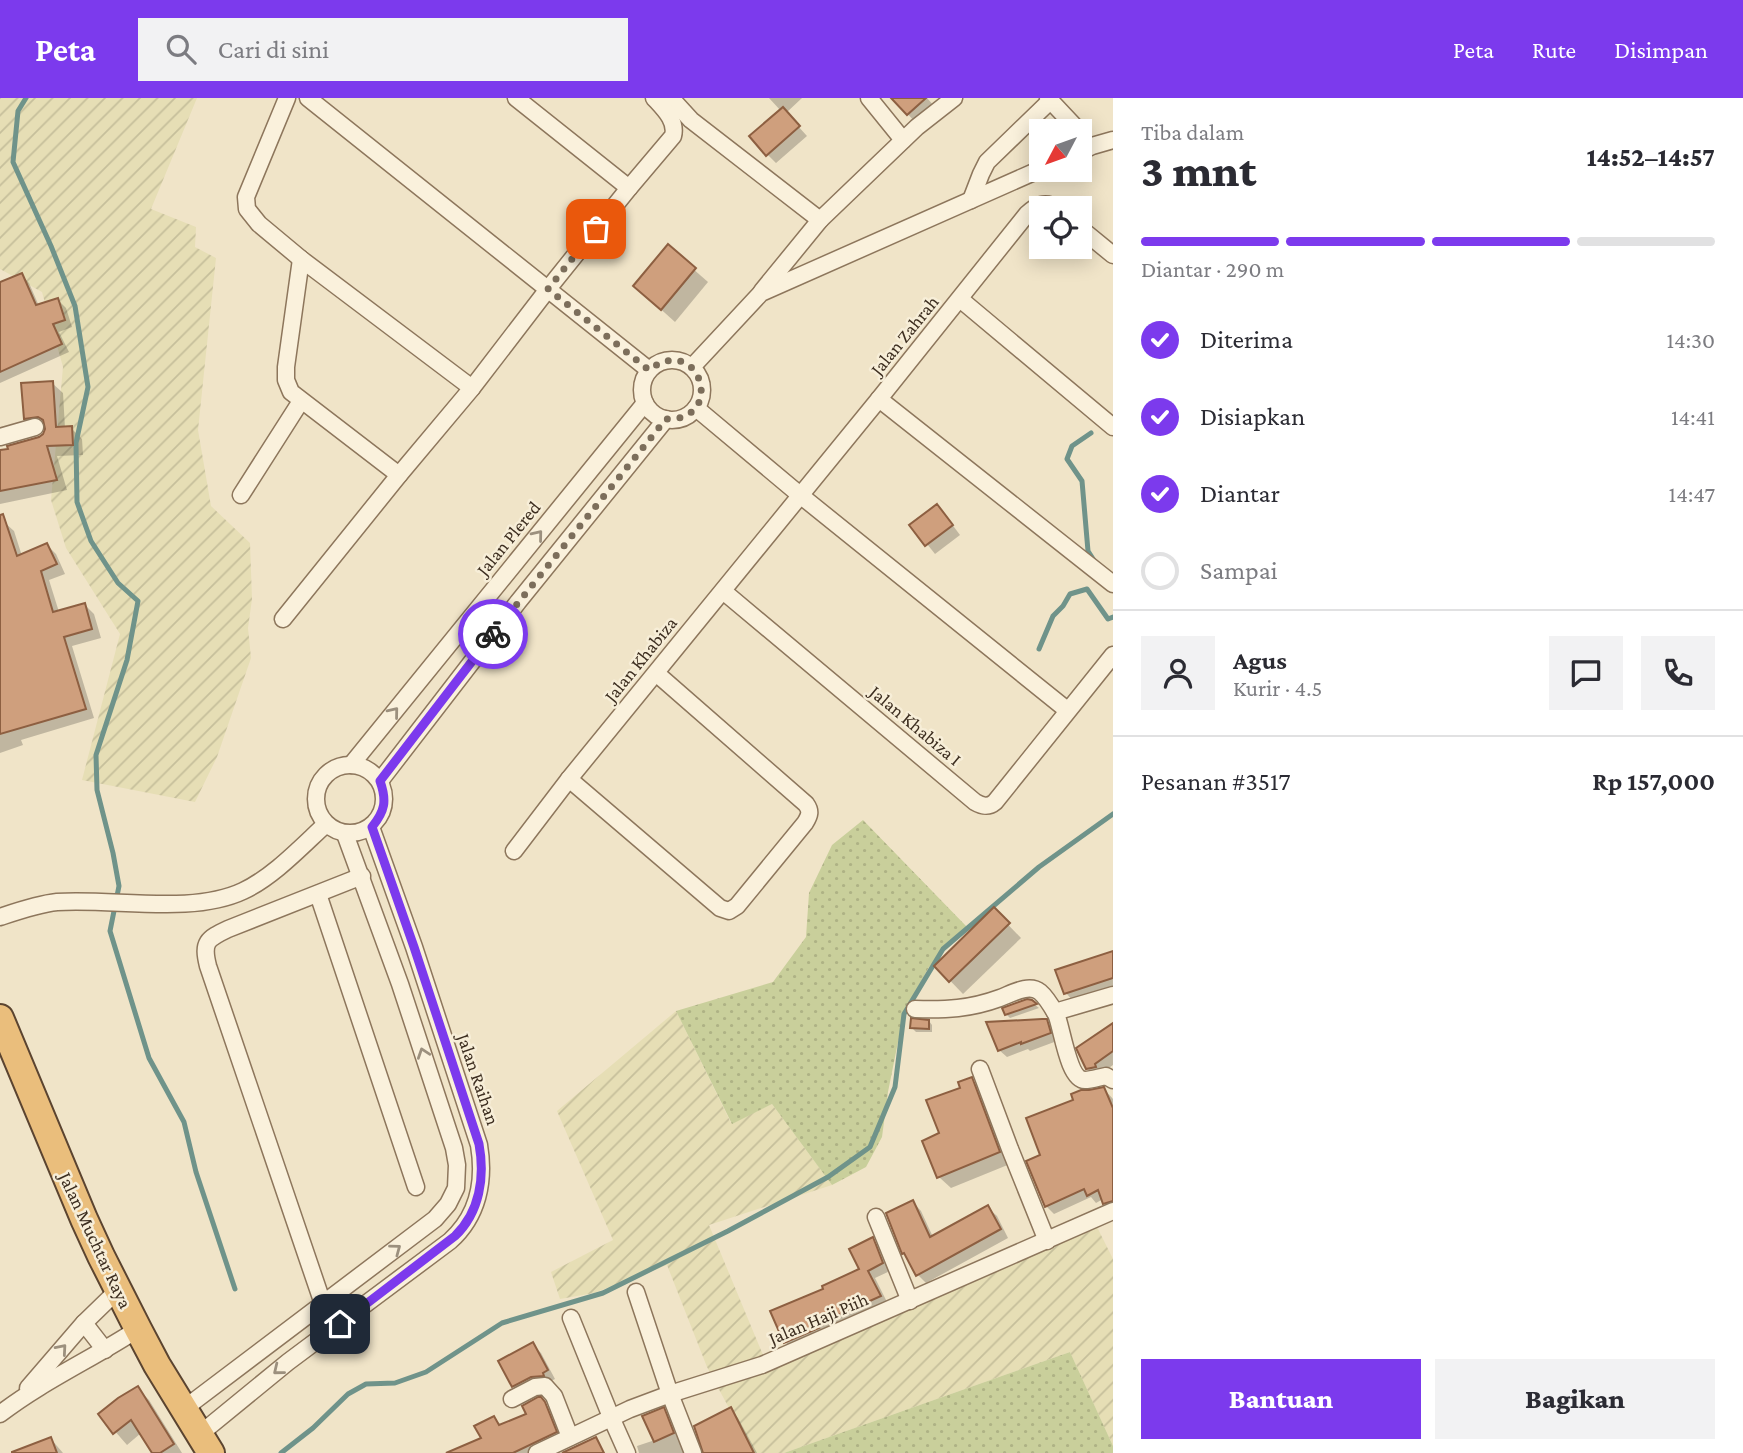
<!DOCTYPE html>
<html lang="id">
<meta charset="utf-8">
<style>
body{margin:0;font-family:"Crimson Pro",serif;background:#f2f2f3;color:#2b2b33;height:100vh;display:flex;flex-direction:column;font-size:26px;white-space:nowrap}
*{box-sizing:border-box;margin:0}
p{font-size:23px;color:#7c7c81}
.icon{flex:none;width:38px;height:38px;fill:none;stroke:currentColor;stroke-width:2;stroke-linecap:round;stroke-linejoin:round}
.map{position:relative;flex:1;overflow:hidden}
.panel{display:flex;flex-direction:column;background:#fff;width:630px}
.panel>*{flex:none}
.needle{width:46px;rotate:229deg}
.tools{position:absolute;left:1029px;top:21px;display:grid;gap:14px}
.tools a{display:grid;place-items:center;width:63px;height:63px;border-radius:0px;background:#fff;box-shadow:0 4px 18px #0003;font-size:35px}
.pin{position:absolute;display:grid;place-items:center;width:60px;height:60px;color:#fff;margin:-30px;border-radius:14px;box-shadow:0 4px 10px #0006}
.courier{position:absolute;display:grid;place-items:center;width:70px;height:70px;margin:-35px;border:5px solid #7c3aed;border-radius:50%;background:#fff;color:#222;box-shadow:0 2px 9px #0007}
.summary em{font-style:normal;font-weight:800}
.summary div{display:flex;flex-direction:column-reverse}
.summary{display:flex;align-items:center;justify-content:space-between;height:119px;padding:0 28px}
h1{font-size:46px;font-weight:800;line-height:52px}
.bar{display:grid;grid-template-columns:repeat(4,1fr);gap:10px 7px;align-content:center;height:84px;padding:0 28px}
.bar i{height:9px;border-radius:5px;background:#e1e1e2}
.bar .active{background:#7c3aed}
.bar p{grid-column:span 4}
.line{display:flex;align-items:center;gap:18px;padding:0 28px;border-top:2px solid #e1e1e2}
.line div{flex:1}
.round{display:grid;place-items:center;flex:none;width:74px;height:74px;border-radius:0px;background:#f2f2f3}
ol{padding:0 28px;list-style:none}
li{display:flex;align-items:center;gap:21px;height:77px}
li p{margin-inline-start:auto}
li .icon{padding:7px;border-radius:50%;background:#7c3aed;color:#fff;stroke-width:4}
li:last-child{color:#7c7c81}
li i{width:38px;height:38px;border:4px solid #e1e1e2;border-radius:50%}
.cta{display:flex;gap:14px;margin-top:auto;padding:14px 28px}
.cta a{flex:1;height:80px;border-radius:0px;background:#7c3aed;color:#fff;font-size:28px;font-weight:800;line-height:80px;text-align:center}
.cta a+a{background:#f2f2f3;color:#2b2b33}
header{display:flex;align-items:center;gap:42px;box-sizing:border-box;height:98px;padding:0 35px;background:#7c3aed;color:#fff}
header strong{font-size:33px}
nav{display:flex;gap:38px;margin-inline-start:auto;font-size:24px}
.search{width:490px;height:63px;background:#f2f2f3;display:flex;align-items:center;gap:18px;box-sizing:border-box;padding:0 24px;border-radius:0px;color:#7c7c81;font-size:26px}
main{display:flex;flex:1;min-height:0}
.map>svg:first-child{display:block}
</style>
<header>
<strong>Peta</strong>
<div class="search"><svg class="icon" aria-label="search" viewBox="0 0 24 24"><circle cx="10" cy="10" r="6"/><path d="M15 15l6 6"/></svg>Cari di sini</div>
<nav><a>Peta</a><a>Rute</a><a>Disimpan</a></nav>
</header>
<main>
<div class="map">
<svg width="1113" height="1355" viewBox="0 0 1113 1355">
<defs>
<pattern id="farmland-furrows" width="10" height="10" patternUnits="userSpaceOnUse" patternTransform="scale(1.75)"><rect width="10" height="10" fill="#e6deb5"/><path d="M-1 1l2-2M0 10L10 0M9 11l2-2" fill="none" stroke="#c6bf9b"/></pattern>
<pattern id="grass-dots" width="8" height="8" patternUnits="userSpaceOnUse" patternTransform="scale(1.75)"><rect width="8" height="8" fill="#c9cf9b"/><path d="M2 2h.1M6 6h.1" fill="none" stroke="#aeb285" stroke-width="1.8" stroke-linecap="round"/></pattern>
</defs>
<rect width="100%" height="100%" fill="#f0e4c8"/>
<g fill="url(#farmland-furrows)">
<polygon points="0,0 197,0 151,111 196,129 195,149 216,160 198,332 211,408 250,445 252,501 248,530 251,560 217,659 195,704 82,682 120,536 66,450 51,402 63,269 42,194 0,171"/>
<polygon points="676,913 731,1025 772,1006 832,1087 709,1127 763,1257 1096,1127 1113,1161 1113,1348 1070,1254 784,1355 753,1355 707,1269 667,1167 594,1195 560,1201 551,1174 613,1142 557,1013"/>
</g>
<g fill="url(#grass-dots)">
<polygon points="863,722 967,829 929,869 904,914 888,994 882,1039 866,1069 832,1087 772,1006 732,1026 676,913 773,884 806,839 809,795 832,747"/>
<polygon points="1070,1254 1113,1348 1113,1355 784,1355"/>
</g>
<g fill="#0003">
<polygon points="769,0 802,0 786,15 807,38 776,65 767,56 781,13"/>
<polygon points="893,0 927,0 934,8 916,25"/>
<polygon points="668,149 708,184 675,224 635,188"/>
<polygon points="21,177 29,185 39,208 58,202 66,210 72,229 59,234 69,254 0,285 0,186"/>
<polygon points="52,285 63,295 65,330 71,330 82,341 83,357 57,358 67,392 0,406 0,354 39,340 47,333 47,330 36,331 25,321"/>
<polygon points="945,417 960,437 935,456 912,427"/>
<polygon points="4,424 14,433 22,458 47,447 56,456 65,476 49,482 59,514 85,507 94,516 101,540 72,548 94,620 21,642 23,647 0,655 0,425"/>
<polygon points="994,812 1021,840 963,896 936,868"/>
<polygon points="1113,858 1113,891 1074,904 1066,895 1058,873"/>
<polygon points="1030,903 1039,910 1010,920 1006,916"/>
<polygon points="929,923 932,927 932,934 916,934 912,930"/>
<polygon points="1046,923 1054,930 1057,943 1030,953 1028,951 1007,959 999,952"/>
<polygon points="1113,927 1113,967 1096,979 1087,970"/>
<polygon points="971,981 983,993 1010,1066 951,1090 939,1079 962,991"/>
<polygon points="1104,991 1113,1001 1113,1109 1112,1110 1103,1101 1096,1105 1091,1099 1054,1116 1046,1108 1042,1057"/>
<polygon points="913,1104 921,1113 933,1139 988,1110 997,1118 1008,1140 926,1185 918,1177 909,1160 904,1155"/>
<polygon points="873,1142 880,1149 890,1173 875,1180 888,1206 793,1252 785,1244 825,1192 862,1172"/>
<polygon points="532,1246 541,1255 555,1281 522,1297 513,1288"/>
<polygon points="137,1290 149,1302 182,1355 154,1355 141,1335 127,1347 100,1316"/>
<polygon points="540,1301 553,1314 564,1343 539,1355 457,1355 483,1341 494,1320 502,1328 529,1317"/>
<polygon points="730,1311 738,1320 757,1355 705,1355"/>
<polygon points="664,1312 672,1320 686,1355 639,1355 637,1348 655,1342"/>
<polygon points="51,1341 63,1355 14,1355"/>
</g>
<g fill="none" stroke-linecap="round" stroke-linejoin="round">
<g stroke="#6f938a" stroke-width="5">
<polyline points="26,0 18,13 13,64 51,148 75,208 88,289 76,345 77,404 91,443 118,485 138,503 127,562 96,657 97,692 113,755 119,788 110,833 149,960 184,1024 196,1074 235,1191"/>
<polyline points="1091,335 1072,348 1067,361 1082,383 1088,453 1095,464"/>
<polyline points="1039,551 1053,518 1063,508 1070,496 1087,491 1108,521 1113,519"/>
<polyline points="281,1355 313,1330 348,1296 366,1286 395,1285 426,1274 502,1225 603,1195 728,1133 828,1079 870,1049 895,989 904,916 943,851 1039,769 1113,716"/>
</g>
</g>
<g fill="#cf9f7d" stroke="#8d5f41" stroke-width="2">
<polygon points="891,0 926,0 907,17"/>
<polygon points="783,9 800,28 766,58 749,38"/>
<polygon points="668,146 696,170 661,212 633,188"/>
<polygon points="22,175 36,207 58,200 65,222 53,226 62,246 0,274 0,184"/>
<polygon points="53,283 56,329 72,328 73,347 47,348 57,382 0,393 0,352 8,351 7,348 39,339 43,336 45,331 43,322 38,319 24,321 21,285"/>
<polygon points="937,406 953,427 925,448 909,427"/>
<polygon points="3,416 17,458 47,445 57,466 41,473 53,514 85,505 92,531 64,539 86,611 0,636 0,417"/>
<polygon points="994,809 1010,825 949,884 934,868"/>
<polygon points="1113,853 1113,880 1064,896 1055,872"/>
<polygon points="1027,901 1032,902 1037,906 1005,917 1002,910"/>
<polygon points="911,920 929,922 929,931 910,930"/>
<polygon points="1042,921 1047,921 1051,935 1021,946 1021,944 998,953 986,924"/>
<polygon points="1113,925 1113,953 1095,966 1096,969 1086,971 1076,950"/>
<polygon points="972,979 1000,1054 937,1080 922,1043 939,1035 926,1002 960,990 958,984"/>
<polygon points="1104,989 1113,1010 1113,1103 1103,1106 1098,1092 1087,1098 1084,1091 1045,1109 1026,1063 1040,1057 1026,1020 1073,1002 1071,996 1081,992 1089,992"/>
<polygon points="913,1102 930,1139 988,1107 1001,1131 916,1178 904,1155 902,1156 886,1115"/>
<polygon points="873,1139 883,1165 868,1173 881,1198 834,1219 835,1221 818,1229 819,1230 784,1245 770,1213 823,1191 822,1188 859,1171 849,1151"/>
<polygon points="533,1244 548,1272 543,1275 544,1278 531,1279 512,1289 498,1263"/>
<polygon points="138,1288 174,1346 160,1355 152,1355 131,1322 113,1336 98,1316 118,1300"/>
<polygon points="538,1299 541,1299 545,1304 557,1334 513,1355 446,1355 481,1340 474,1328 494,1318 499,1327 526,1316 522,1308"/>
<polygon points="664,1309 674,1335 654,1344 642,1318"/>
<polygon points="731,1309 754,1355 703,1355 694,1328"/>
<polygon points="51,1339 57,1355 12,1355 12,1354"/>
<polygon points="596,1339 604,1355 562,1355"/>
</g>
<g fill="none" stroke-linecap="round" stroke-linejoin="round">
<defs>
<g id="minor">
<polyline points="287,0 246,99 247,111 259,126 301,161 472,290"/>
<polyline points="308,0 649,272"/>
<polyline points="516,0 629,90"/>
<polyline points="671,0 691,22 820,122"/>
<polyline points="869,0 903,42"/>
<polyline points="1048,0 1079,33"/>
<polyline points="1080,54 1092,48 1113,42"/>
<polyline points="971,102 981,76 987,64 1050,3"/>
<polyline points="1080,130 1113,157"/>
<polyline points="301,161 286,269 286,282 291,294 399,377"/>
<polyline points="762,193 820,122 917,29 954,0"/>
<polyline points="960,201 1113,329"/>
<circle cx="672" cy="292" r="30"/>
<polyline points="692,269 761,195 1041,71"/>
<polyline points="879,301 1113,486"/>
<polyline points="696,310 800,397 1067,612"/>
<polyline points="0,339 35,329"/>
<polyline points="241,397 301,303"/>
<path d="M723,493L975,704C982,708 988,710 995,704L1113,557"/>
<path d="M283,521L399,377L472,290L548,191L629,90L673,38C677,23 664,11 654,0"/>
<circle cx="350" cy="701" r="34"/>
<polyline points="351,667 645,305"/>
<path d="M569,681L720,810L729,813L737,808L805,725C810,717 811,713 806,706L656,575"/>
<polyline points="380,683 518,504 666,321"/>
<path d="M514,753L569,681L879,301L1027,116C1037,107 1045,103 1057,110"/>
<polyline points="318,796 416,1089"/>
<path d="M0,819C18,813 38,806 57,804C114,800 192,817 243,793C273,779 301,749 326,726"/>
<path d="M915,911C946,912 970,911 1000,900C1011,896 1029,885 1040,894C1046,899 1052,909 1056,916C1062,929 1068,982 1085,982C1091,982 1100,979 1106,978L1113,982"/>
<polyline points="1055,914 1113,897"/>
<polyline points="980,971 1010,1051 1047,1143"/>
<polyline points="876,1119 910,1203"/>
<polyline points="636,1194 670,1296 693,1355"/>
<path d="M323,1206L208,868C202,844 207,841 228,831L362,778"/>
<polyline points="571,1220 611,1319 627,1355"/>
<polyline points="84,1225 105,1252"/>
<polyline points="28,1290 84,1225 118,1192"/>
<polyline points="512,1301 535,1289 545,1288 554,1298 570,1339"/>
<polyline points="185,1310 435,1121 448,1106 456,1090 457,1067 454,1050 400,886 345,736"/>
<path d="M0,1316C43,1283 92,1261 138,1231"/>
<path d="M200,1336L288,1264L450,1143C478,1118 485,1083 479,1047L414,849L371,729"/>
<polyline points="537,1355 630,1311 670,1296 762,1267 1113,1113"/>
</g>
<polyline id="trunk" points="0,920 84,1121 101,1158 138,1231 157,1267 211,1355"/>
</defs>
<use href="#minor" stroke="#8d765c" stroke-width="19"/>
<use href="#trunk" stroke="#5b4430" stroke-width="30"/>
<use href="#minor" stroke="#faf1dc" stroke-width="16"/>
<use href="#trunk" stroke="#eabe7c" stroke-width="26"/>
</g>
<defs><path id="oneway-chevron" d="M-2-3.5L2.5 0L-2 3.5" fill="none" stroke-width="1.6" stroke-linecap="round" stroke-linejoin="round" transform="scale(1.75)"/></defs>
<g stroke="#9c907e">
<use href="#oneway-chevron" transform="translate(538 437) rotate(-51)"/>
<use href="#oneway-chevron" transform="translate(394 614) rotate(-51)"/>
<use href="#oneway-chevron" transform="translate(423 955) rotate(-109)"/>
<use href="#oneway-chevron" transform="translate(396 1151) rotate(-37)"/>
<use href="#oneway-chevron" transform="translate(62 1251) rotate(-49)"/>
<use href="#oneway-chevron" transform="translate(278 1272) rotate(141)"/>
</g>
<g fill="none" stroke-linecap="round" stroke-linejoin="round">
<path stroke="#7c6e5b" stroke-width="7" stroke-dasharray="0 12.6" d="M493,536L666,321C728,323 699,233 649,272L548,191L596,131"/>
<path stroke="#7c3aed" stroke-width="9" d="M340,1226L455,1138C480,1114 485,1079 479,1046L414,849L372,729C385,713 387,703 380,683L493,536"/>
</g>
<g text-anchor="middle" stroke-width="5" stroke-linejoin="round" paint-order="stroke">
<g font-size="19" fill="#3d2e20" stroke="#f7eed8">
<text transform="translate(904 237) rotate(-51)" y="7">Jalan Zahrah</text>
<text transform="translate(508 440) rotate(-51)" y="7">Jalan Plered</text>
<text transform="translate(640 561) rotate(-51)" y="7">Jalan Khabiza</text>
<text transform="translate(916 627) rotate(40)" y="7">Jalan Khabiza I</text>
<text transform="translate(479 981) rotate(71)" y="7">Jalan Raihan</text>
<text transform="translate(96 1142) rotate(65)" y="7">Jalan Muchtar Raya</text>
<text transform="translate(818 1220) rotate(-23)" y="7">Jalan Haji Piih</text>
</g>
</g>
</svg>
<div class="tools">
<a><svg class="needle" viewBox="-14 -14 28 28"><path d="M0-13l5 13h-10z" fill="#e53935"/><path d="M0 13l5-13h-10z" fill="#7c7c81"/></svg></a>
<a><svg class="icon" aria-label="locate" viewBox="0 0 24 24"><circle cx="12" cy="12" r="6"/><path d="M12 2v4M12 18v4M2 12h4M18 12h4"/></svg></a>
</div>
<div class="pin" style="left:596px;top:131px;background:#ea580c"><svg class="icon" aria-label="bag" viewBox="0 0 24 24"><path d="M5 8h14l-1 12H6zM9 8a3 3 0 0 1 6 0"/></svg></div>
<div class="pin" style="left:340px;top:1226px;background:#1f2937"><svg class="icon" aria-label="home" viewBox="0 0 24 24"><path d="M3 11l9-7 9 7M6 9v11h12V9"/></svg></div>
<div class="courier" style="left:493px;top:536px"><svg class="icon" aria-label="bike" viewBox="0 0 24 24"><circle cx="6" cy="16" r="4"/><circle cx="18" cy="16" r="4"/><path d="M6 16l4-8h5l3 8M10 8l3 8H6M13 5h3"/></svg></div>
</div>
<section class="panel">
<div class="summary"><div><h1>3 mnt</h1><p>Tiba dalam</p></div><em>14:52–14:57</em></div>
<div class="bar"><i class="active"></i><i class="active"></i><i class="active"></i><i></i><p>Diantar · 290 m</p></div>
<ol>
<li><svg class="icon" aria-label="check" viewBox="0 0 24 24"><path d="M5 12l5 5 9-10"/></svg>Diterima<p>14:30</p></li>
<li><svg class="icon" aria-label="check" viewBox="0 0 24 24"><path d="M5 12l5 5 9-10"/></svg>Disiapkan<p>14:41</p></li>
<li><svg class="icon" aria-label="check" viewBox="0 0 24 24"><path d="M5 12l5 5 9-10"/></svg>Diantar<p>14:47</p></li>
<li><i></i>Sampai</li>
</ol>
<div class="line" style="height:126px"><a class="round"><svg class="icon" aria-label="person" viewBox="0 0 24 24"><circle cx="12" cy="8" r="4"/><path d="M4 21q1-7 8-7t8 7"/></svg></a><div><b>Agus</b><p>Kurir · 4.5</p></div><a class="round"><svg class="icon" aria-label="chat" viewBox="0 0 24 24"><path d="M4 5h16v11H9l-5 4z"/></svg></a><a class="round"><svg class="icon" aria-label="phone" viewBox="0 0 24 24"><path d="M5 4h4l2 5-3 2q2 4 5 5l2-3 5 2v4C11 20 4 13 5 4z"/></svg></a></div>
<div class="line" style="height:91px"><div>Pesanan #3517</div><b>Rp 157,000</b></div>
<div class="cta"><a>Bantuan</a><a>Bagikan</a></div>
</section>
</main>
